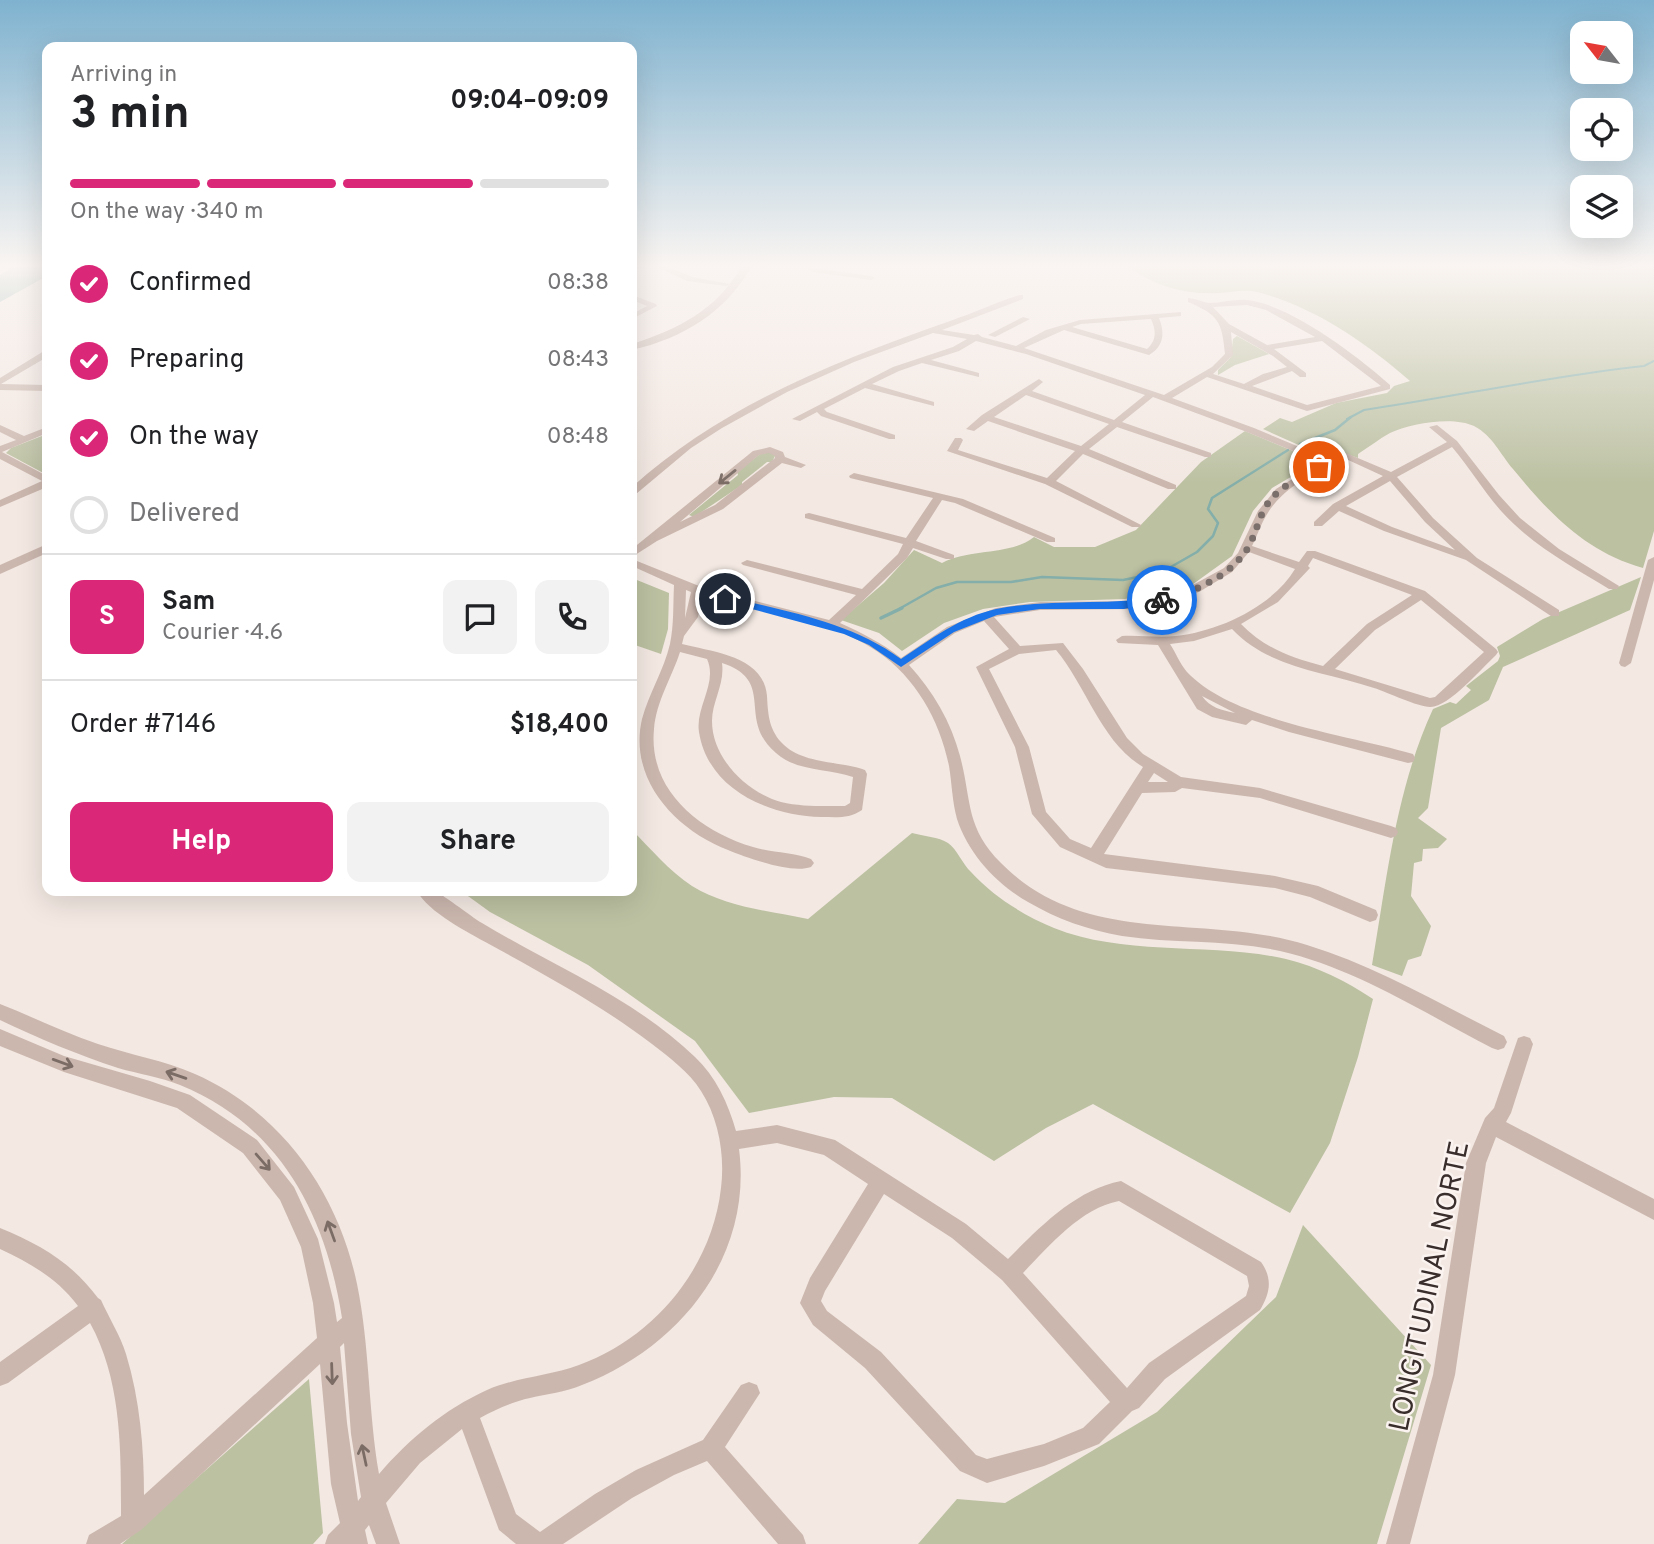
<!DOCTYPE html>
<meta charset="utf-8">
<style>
body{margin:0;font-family:Overpass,sans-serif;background:#f2f2f2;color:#202124;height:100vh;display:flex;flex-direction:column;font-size:26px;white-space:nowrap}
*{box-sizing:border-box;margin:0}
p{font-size:23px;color:#757577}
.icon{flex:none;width:38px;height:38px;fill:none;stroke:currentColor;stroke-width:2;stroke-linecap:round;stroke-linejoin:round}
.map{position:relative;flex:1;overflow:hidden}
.details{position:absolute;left:42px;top:42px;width:595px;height:854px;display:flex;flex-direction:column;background:#fff;border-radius:14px;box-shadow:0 7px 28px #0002}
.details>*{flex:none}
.needle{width:46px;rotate:301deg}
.tools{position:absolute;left:1570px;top:21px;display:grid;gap:14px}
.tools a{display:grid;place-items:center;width:63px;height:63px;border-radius:14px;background:#fff;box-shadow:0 7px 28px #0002;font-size:35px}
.pin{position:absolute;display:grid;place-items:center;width:60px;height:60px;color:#fff;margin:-30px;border:4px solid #fff;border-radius:50%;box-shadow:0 2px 7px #0007}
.courier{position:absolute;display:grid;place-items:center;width:70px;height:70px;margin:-35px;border:5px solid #1a73e8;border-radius:50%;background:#fff;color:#222;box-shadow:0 2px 9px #0007}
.head em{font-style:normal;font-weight:700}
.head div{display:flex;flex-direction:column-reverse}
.head{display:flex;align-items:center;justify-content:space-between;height:119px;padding:0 28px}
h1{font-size:46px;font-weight:700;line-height:52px}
.bar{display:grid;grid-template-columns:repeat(4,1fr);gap:10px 7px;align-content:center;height:84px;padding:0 28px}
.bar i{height:9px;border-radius:5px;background:#e0e0e0}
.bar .selected{background:#db2777}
.bar p{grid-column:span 4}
.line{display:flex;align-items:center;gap:18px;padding:0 28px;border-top:2px solid #e0e0e0}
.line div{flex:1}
.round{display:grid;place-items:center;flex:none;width:74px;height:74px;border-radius:14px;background:#f2f2f2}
ol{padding:0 28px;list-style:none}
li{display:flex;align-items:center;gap:21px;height:77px}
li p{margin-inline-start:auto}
li .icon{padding:7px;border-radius:50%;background:#db2777;color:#fff;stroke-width:4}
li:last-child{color:#757577}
li i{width:38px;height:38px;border:4px solid #e0e0e0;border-radius:50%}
.action{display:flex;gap:14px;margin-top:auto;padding:14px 28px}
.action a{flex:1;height:80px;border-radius:14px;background:#db2777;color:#fff;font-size:28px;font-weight:700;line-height:80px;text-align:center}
.action a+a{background:#f2f2f2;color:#202124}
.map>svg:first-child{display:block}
</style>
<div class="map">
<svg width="1654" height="1544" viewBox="0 0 1654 1544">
<rect width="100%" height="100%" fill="#f3e8e2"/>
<g fill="#bcc1a2">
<path d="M1129,267H1654V531L1643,568C1586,552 1550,514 1513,469C1500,454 1493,436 1474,426C1454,416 1410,423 1390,433C1379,439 1369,447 1358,454V458L1344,453L1330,459L1263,429L1280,418L1292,422L1336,403L1387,393L1394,386L1410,381C1367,343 1313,306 1257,292C1246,289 1231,292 1220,293C1186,295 1156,287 1129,267Z"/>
<polygon points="1237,336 1269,354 1235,365 1218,375 1218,370 1231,357 1233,339"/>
<path d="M1245,431L1310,458L1313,464L1272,488L1253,511L1232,556L1189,587L1125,599L1030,602L983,609L944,623L902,651L879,633L841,620L884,583L914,550L942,563C972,548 1010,556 1034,537L1054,547H1095L1136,530L1201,462Z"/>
<polygon points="47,434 47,475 6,453 11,448"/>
<polygon points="771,452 776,454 772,462 767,462 742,482 742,485 694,517 689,515 738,475 737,472 760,454"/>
<path d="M1641,577L1630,610L1503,667L1489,700L1441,728L1428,808L1418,818L1447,839L1438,848L1423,849L1422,861L1414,863L1411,896L1431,926L1421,956L1408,960L1402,976L1372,965C1387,878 1396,789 1433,709L1450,702L1456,704L1471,690L1466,686L1498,661L1500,656L1497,647L1543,619Z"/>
<polygon points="632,578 669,593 668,629 661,654 632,644"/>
<path d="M632,830C651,849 669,871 692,886C726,907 769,911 808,919L912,833C923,836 939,837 948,843C957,849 963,865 971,872C994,897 1023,915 1054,928C1127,957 1212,942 1286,959C1318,967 1346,981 1373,999L1358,1057L1330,1143L1290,1213L1093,1104L1046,1128L994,1161L892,1098L834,1097L749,1113L695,1041L588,965L490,912L461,891H632Z"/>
<polygon points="1303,1225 1431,1365 1377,1544 918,1544 957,1499 1005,1503 1157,1412 1276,1297"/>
<polygon points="309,1379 323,1533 313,1544 122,1544"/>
</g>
<polygon fill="#83aea9" points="14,267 47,267 47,276 0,302 0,275"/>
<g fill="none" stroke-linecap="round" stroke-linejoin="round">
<path stroke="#83aea9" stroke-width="2" d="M1347,419L1364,410C1458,396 1550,376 1644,366L1654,361"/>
<g stroke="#83aea9" stroke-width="2.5">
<polyline points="1300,444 1335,430 1351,417"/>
<polyline points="899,609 936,588 957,582 1011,582 1042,577 1123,580 1162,572 1197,552 1213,536 1218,523 1208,509 1212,498 1288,450"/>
</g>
<polyline stroke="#83aea9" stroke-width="3.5" points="881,618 902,608"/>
<g fill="#cbb7ae" fill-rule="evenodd">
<polygon points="643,267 637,270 633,268 634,267"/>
<polygon points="657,267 668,267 692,277 730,284 726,286 687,281"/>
<polygon points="807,267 871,276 875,278 871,280 813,272"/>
<polygon points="632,295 656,304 657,306 632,319 632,314 647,306 632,300"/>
<path d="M1020,295H1023V299L942,330L974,335L978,334L982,337L1016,346L1046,330L1080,320L1181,312V316L1159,318C1165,333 1164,346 1149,355L1064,330L1024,348L1164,395L1212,367L1225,354C1222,322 1219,315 1188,302V298C1195,298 1202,302 1209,303C1222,303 1234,299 1247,300C1289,304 1359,357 1390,385V389L1307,411L1207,377L1172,398L1254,428L1328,459L1346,453L1391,472L1447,442L1429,427L1437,425L1457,441L1499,495L1520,518L1559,549L1619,586L1617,589H1609C1571,566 1532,545 1502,512C1484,492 1470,468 1452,447L1397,477L1433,518L1477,558L1559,610V616H1551L1466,560L1384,531L1339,511L1322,526H1314V522L1333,504L1383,476L1346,459C1318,468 1285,487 1269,511C1262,521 1258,534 1252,546L1299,562L1307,551H1315L1425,591L1496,649L1498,652L1496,655C1482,668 1448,708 1430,707C1418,707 1387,692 1374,688C1324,671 1270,669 1232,629L1194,641L1170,644C1176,653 1180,664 1187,672C1233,721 1349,735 1413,754L1415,758L1413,762L1408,763L1289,732L1252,720L1246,725L1212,717L1197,709L1158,645L1118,643L1116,640L1122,636C1140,635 1158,638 1176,636C1219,631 1272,607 1295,569L1249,552L1232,572L1199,592L1138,609L1040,610L994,617L1020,646L1063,643L1083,669L1127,738L1143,754L1181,777L1260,788L1391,826L1396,828L1398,832L1396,836L1391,838L1260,798L1182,788L1175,792L1142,793L1104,854L1275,876L1318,886L1376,910L1378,915L1376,920L1370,922L1310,897L1275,888L1106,868L1060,847L1032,814L1015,747L976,667L1009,649L984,621L955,633L909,665C933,691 951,722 960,756C972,801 965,827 1001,863C1086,949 1203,912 1307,945C1376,966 1440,1004 1504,1036L1507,1042L1504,1048L1498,1050L1492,1048C1424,1013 1355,968 1280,951C1228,939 1174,944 1122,936C1088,930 1057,919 1028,902C996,884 968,853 957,819C952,801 952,784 949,766C940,721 916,678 878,652C827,617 760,612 702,595L698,617L684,636L682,644C713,652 764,656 767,696C768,715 769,731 784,745C804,764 840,761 865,770L867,774L862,810C849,819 837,817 821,817C770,816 708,790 699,732C695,707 718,683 707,659L680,652C672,677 656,702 654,729C648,790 699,831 753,847C772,853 793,852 811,859L814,863L811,867C791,874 748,858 728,850C676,830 628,780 642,719C649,693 664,670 670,644C674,625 673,605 674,585L632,566V559L704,588L829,620L856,595L743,565L741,563L747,560L862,589L898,554L903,544L805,518V514L809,513L906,538L933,498L850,478L849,476L854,473L963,499L1055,538V542H1047L955,503L942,500L916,541L954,555V559H946L913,548L907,558L840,623C862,633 882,643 901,658L947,627L996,608L1040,602L1138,601L1191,586L1224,568L1238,553L1258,511L1276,489L1320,462L1247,432L1153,397L1122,422L1211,453V457H1205L1117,427L1089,449L1176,485V489H1168L1083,454L1056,481L1141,525L1140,527H1132L1045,484L947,451L955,438H961L963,440L958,450L1047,478L1075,451L988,421L974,431L966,429L982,415L1039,379L1043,382L1032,391L1114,420L1145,395L1026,354L976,341L959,351L931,360L979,373V377L922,363L899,371L872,384L934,402V406L865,388L824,409L827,412L895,435V439H889L821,416L817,412L800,421L792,419L893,367L953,347L967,339L933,333L854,362L787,392L722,428L691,448L636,494L632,495V487C723,405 836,361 950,321C974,313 997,302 1020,295ZM1247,305L1266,310L1315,337L1267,345L1229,324L1213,307ZM1151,319C1156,330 1157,340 1147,349L1072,327L1081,324ZM1231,332L1273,356L1287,367L1263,374L1244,384L1213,374L1233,355ZM1322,341L1381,386L1307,405L1252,386L1292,371L1300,377H1306V373L1274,349ZM1026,395L1109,424L1081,446L994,417ZM1390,481L1425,522L1455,550L1392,527L1346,506ZM1313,558L1412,595L1367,624L1323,666C1292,658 1264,648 1241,624L1278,602L1310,568L1308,566ZM686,590L691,592L685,618ZM1421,600L1484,652L1435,697L1430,698L1335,669L1375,630ZM1056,650C1087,687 1101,742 1143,767L1091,848L1070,839L1046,812L1029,747L989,669L1019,654ZM722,663C777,681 736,719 776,753C797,772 828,768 853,777L850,803L845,806C824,806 802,807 781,802C746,792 712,758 712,721C712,701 725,684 722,663ZM1202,696L1235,713C1222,710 1210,708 1202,696ZM1154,773L1168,782H1148Z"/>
<polygon points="1023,317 1030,319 995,337 988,335"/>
<polygon points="44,351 47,351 47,357 1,384 47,385 47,391 0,390 0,378"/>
<polygon points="0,425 24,436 47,427 47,433 2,452 47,476 47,487 0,507 0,500 42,481 0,459 0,446 16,440 0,432"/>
<path d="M770,447L783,452L785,457L806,465L801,468L782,463L723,509L657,541L632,557V549L753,451ZM769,453L775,456V458L715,505L680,522L759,455Z"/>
<polygon points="1654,557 1654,580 1631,663 1625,667 1621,666 1619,663 1648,560"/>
<path d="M417,891C422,891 428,890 433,891C441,892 471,917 482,923C553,966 634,998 695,1057C716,1077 728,1103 736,1131L777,1125L835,1140L966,1224L1008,1259C1040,1227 1075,1190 1121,1181L1261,1262C1273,1279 1270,1293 1260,1310L1165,1379L1139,1408L1132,1411L1099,1444L1044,1466L987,1483L960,1471L865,1368L813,1325L800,1303L810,1278L868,1184L824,1155L777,1143L739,1149C753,1257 679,1348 582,1385C565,1392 547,1394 530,1398C512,1402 496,1409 480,1418L516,1514L540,1532L595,1494L636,1470L703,1440L741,1385L749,1382L757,1385L760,1393L725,1447L803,1535L806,1544H778L707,1461L674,1475L632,1498L563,1544H516L499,1530L462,1429L420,1463L386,1503L400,1544H376L369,1525L365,1530L368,1544H325L328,1535L340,1523L331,1484L320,1364L141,1530L120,1544H86L89,1535L121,1516C121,1451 122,1381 90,1323L8,1383L0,1386V1362L78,1306C57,1278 30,1263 0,1249V1228C41,1245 71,1262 98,1298L101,1300C109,1318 120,1335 126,1354C140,1400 144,1448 144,1495L317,1338L313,1303L301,1247L280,1200L243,1153L177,1108L64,1072L0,1046V1029L64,1056L150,1081L190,1095L257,1140L294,1187L318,1239L334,1303L337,1322L342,1318C326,1216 281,1126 180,1085C160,1077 139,1074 118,1068C78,1055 38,1038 0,1020V1004C33,1017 65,1033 98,1044C130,1055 164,1060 195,1074C281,1112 338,1192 357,1284C370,1347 368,1411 379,1474C409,1439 445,1409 487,1390C517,1377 549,1376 579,1365C654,1338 712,1268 721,1188C725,1156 719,1119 701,1091C689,1072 670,1058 652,1044C601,1005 545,975 489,944C469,933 428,912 417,891ZM884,1194L952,1238L1002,1280L1110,1402L1083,1428L1044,1444L987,1459L976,1455L881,1352L827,1311L821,1301L825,1291ZM1119,1201L1247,1276L1249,1286L1246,1296L1149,1363L1127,1388L1023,1273C1049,1246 1081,1208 1119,1201ZM344,1343L351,1434L361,1497L358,1501L347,1423L340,1347Z"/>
<polygon points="1524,1036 1530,1038 1533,1044 1511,1113 1506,1122 1654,1199 1654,1220 1496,1137 1486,1163 1455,1375 1410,1544 1386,1544 1433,1375 1466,1163 1485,1118 1494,1108 1518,1038"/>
</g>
<g fill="#cbb7ae" fill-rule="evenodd">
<path d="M741,267H751C725,313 683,338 632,350V344C678,329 717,310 741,267Z"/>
<polygon points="47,544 47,553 0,574 0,565"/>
</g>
</g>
<defs><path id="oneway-shaft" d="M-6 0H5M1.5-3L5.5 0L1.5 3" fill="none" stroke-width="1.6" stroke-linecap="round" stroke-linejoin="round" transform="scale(1.75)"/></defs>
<g stroke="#7b6c66">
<use href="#oneway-shaft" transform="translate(727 477) rotate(141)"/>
<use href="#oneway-shaft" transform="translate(63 1063) rotate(20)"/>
<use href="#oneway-shaft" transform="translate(176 1075) rotate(-161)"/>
<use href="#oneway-shaft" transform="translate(263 1162) rotate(49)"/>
<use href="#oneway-shaft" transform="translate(331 1231) rotate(-110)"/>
<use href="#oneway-shaft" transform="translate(332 1374) rotate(88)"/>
<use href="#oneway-shaft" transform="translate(364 1455) rotate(-102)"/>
</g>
<linearGradient id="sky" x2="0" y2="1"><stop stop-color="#7fb2cf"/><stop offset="0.55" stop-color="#faf5f2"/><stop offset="1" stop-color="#faf5f2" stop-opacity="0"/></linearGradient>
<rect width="1654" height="483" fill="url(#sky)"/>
<path fill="#1a73e8" d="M725,596C786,612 849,621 901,659C931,639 960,617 996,609C1051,598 1107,606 1162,597L1167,600L1124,609H1040L997,615L954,632L901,667L869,645L844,634L722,601Z"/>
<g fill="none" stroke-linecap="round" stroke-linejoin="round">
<path stroke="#7b6f6c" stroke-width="7" stroke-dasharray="0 12.6" d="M1162,600C1194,592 1232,576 1249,546C1258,529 1259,512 1273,497C1285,484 1303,476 1319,467"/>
</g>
<g text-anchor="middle" stroke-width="5" stroke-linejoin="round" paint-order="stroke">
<g font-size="28" fill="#3a2e2c" stroke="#faf3ef">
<text transform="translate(1428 1286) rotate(-78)" y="10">LONGITUDINAL NORTE</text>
</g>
</g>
</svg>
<div class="tools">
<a><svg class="needle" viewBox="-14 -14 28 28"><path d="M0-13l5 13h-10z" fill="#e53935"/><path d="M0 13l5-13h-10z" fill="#757577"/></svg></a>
<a><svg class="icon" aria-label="locate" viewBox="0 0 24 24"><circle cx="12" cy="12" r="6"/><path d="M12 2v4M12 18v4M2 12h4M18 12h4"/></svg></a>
<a><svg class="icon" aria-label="layers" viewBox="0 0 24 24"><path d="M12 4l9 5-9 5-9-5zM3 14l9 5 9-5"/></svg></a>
</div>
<div class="pin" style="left:1319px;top:467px;background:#ea580c"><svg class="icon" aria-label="bag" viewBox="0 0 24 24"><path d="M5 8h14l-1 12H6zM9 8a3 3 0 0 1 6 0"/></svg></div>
<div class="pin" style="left:725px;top:599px;background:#1f2937"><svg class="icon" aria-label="home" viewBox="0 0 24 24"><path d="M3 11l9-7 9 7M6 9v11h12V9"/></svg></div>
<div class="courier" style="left:1162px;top:600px"><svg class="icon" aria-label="bike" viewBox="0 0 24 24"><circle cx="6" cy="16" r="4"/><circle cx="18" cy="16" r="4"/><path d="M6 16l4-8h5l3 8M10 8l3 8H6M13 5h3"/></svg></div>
<section class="details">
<div class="head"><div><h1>3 min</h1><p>Arriving in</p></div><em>09:04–09:09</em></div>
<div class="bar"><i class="selected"></i><i class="selected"></i><i class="selected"></i><i></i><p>On the way · 340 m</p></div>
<ol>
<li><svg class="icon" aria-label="check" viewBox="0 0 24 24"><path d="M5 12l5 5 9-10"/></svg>Confirmed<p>08:38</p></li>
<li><svg class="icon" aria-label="check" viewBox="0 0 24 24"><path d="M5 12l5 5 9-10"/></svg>Preparing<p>08:43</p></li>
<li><svg class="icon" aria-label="check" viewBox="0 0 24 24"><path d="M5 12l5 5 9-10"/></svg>On the way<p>08:48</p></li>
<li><i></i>Delivered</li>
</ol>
<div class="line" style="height:126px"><b class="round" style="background:#db2777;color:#fff">S</b><div><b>Sam</b><p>Courier · 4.6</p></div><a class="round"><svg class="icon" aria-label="chat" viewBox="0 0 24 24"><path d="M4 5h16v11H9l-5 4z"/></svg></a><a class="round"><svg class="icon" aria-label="phone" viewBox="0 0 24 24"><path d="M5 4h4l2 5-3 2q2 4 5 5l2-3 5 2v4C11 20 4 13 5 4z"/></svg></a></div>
<div class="line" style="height:91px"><div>Order #7146</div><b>$18,400</b></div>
<div class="action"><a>Help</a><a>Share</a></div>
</section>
</div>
